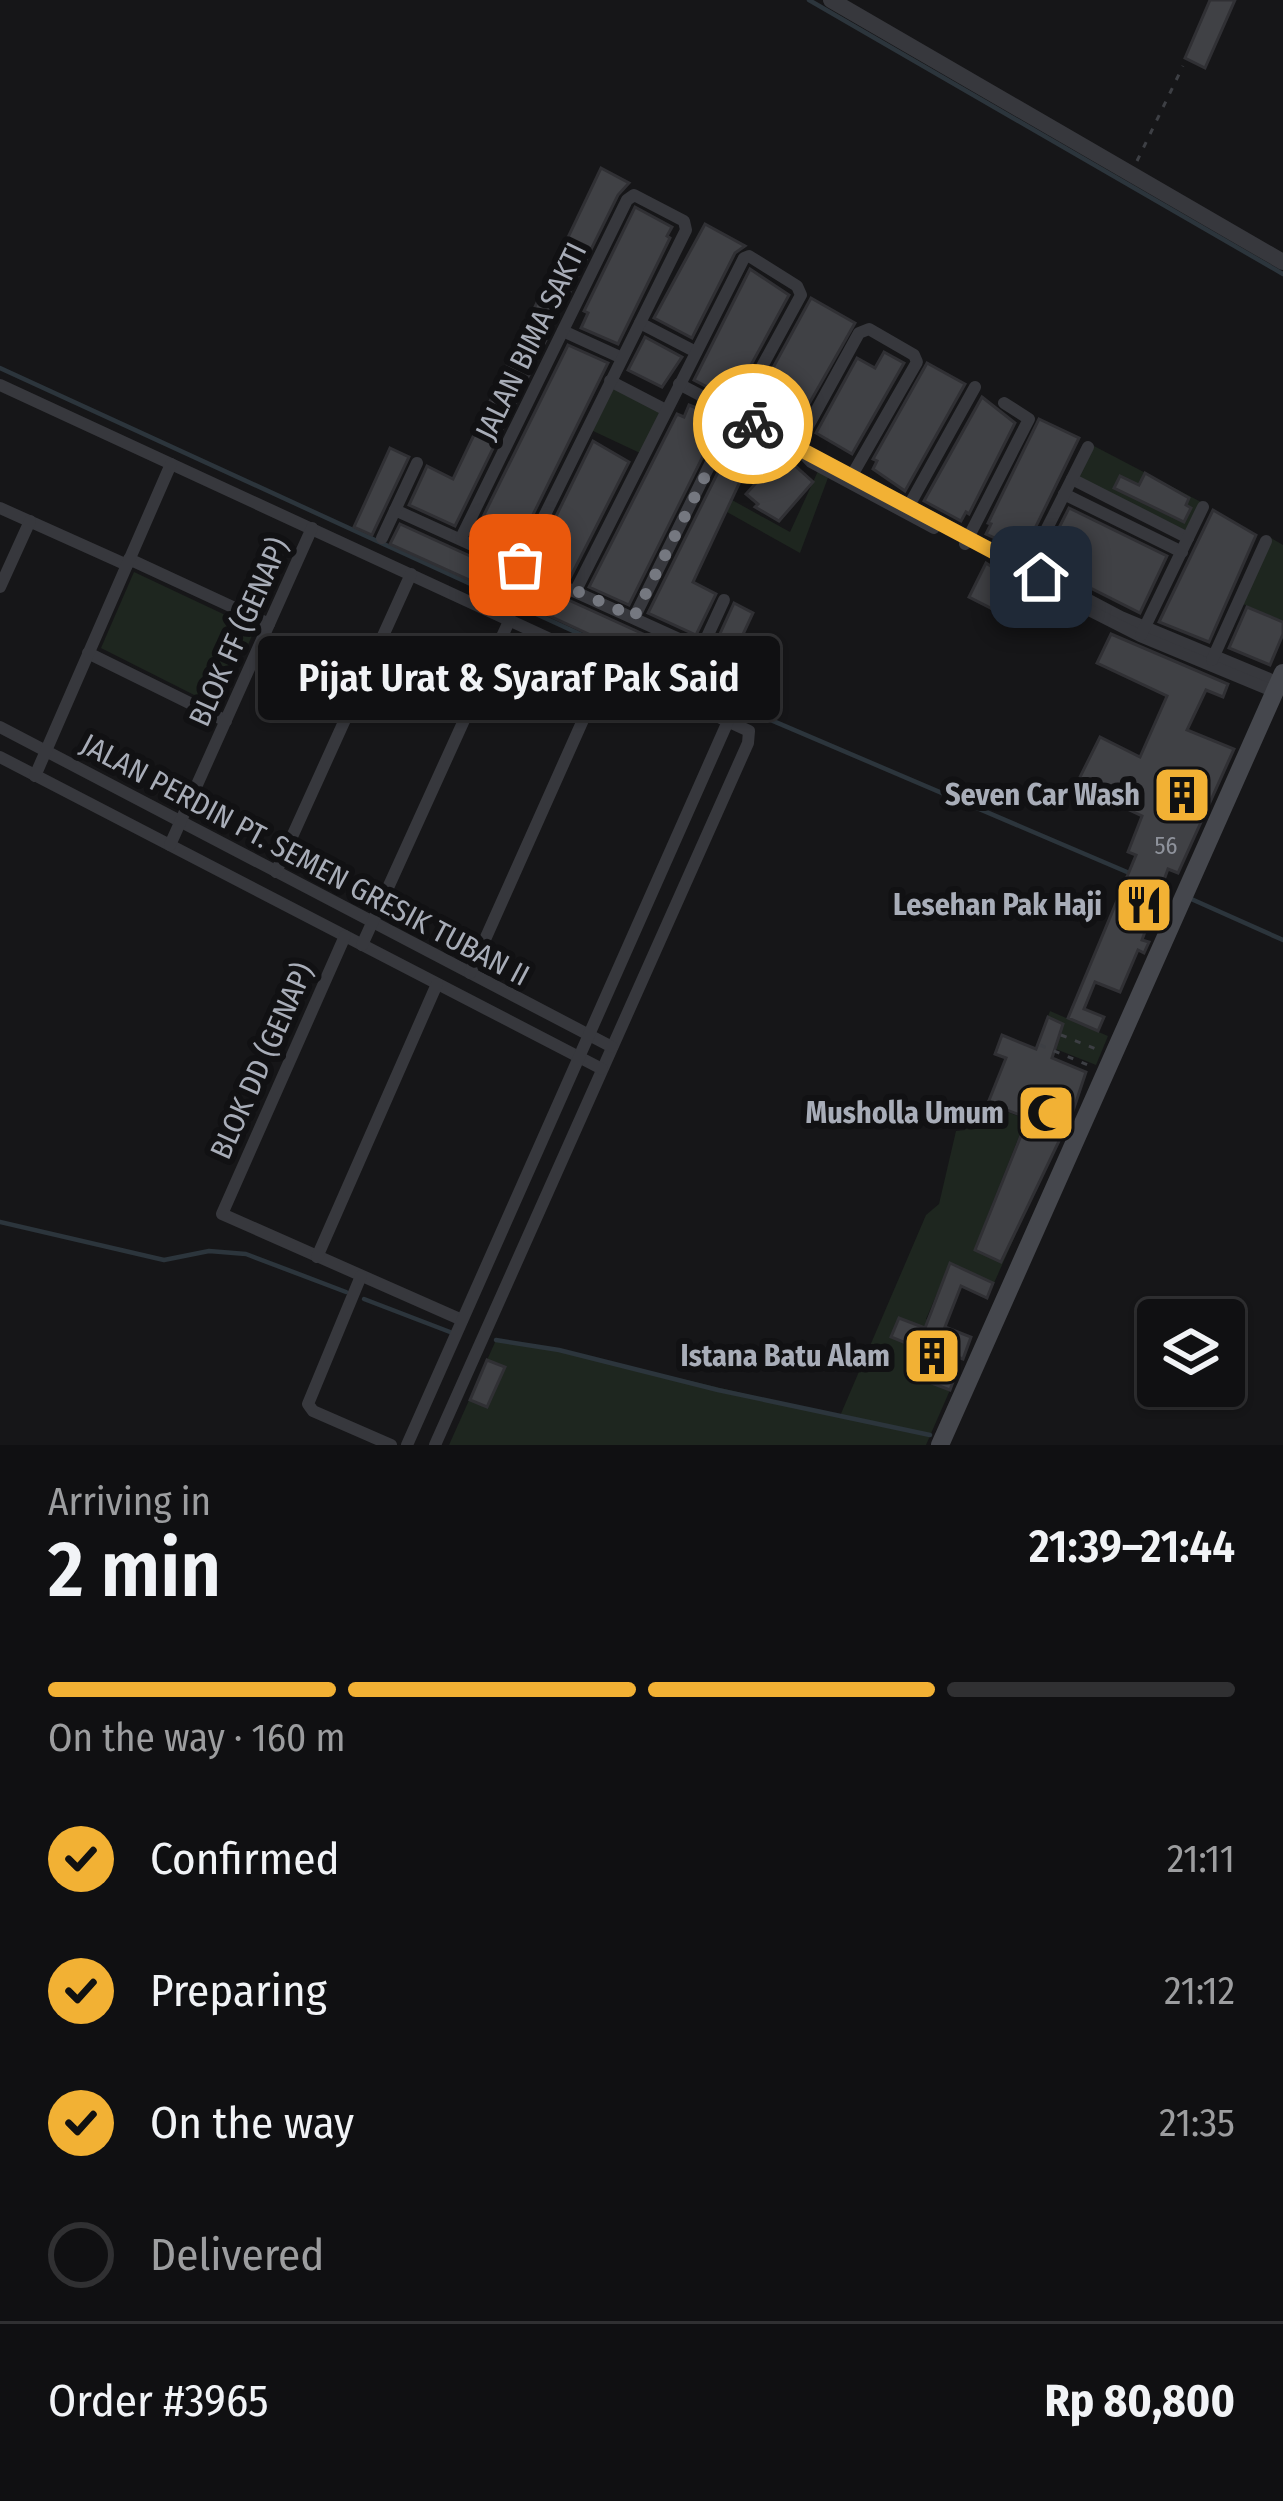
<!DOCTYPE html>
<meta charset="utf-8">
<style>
body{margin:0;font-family:"Fira Sans Condensed",sans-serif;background:#1e1e20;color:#f1f3f6;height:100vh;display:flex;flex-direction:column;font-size:45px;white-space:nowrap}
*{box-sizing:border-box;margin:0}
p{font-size:39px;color:#9c9d9f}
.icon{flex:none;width:66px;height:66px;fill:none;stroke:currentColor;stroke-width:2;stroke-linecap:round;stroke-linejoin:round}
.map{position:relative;height:1445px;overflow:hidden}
.panel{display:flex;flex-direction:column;background:#101012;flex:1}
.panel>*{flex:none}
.tools{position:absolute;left:1137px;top:1299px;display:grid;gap:24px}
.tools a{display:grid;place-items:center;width:108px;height:108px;border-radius:12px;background:#101012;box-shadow:0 3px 9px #0004,0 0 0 3px #303032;font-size:60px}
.pin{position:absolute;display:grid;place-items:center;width:102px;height:102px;color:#fff;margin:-51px;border-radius:24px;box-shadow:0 6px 18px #0006}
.courier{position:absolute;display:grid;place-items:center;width:120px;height:120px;margin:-60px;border:9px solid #f2b134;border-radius:50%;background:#fff;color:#222;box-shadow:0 3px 15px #0007}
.bubble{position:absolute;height:84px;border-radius:12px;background:#101012;box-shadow:0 3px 9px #0004,0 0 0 3px #303032;font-size:39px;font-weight:600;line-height:84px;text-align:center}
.headline em{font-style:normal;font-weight:600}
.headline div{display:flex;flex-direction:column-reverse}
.headline{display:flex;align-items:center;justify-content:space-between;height:204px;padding:0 48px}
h1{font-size:78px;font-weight:600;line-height:90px}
.bar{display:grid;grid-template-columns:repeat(4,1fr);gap:18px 12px;align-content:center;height:144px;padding:0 48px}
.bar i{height:15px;border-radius:9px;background:#303032}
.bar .on{background:#f2b134}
.bar p{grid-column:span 4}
.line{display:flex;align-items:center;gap:30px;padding:0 48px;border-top:3px solid #303032}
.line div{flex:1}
ol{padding:0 48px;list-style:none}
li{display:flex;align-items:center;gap:36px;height:132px}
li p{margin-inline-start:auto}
li .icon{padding:12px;border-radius:50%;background:#f2b134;color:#111;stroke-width:4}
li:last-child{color:#9c9d9f}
li i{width:66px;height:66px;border:6px solid #303032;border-radius:50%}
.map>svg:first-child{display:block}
</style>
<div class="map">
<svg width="1283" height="1445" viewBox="0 0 1283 1445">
<rect width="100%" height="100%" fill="#161618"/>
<g fill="#1e261f">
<polygon points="612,387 661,412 640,453 591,430"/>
<polygon points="1094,446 1201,502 1187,531 1078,478"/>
<polygon points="819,469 829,475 800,553 727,512 732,500 790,532"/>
<polygon points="1271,538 1283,545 1283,621 1243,604"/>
<polygon points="134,572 255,629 220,708 101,648"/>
<polygon points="1050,1011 1108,1036 1096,1065 1038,1042"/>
<polygon points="978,1101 1026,1119 985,1222 1015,1236 994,1283 950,1263 926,1319 938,1324 919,1378 950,1390 926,1445 449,1445 496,1340 559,1350 840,1416 926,1215 939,1204 956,1131 965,1130"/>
</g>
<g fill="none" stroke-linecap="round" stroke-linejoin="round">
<g stroke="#2c353c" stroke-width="4.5">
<polyline points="809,0 1283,274"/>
<polyline points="0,368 717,697 1134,875"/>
<polyline points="1189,898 1283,940"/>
<polyline points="0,1222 164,1260 209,1251 246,1254 346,1292"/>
<polyline points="364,1299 450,1332"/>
<polyline points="496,1340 559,1350 718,1390 930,1435"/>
</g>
</g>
<g fill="#404145" stroke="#303034" stroke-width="3">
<polygon points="1210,0 1235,0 1205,68 1185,58"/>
<polygon points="601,168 629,183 618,195 565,302 562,300 547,331 550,332 455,526 409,505 427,466 453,479"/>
<polygon points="635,207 672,227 667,236 670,238 618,344 581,328 588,313 584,311"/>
<polygon points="705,224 745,246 735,253 692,338 654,318"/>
<polygon points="750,269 789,295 732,400 694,380"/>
<polygon points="811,298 855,323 793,432 750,410"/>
<polygon points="645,337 682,357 662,387 628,370"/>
<polygon points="568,345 608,363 514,553 474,535"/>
<polygon points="884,352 904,363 852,454 816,433 857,358 875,368"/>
<polygon points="927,363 965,384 905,491 873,469 877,461 873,459"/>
<polygon points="982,397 1015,423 969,514 966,512 961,521 924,501"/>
<polygon points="689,405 722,418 629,605 589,587 677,414 684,417"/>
<polygon points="1039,419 1079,438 1024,551 986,534 991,524 988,523"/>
<polygon points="740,428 760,439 693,582 716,594 696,635 648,613"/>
<polygon points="593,441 629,462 570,578 534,561"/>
<polygon points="390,448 409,457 372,535 354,527"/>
<polygon points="782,454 813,482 779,521 755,507 758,504 746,494"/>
<polygon points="1145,473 1189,498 1186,505 1191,508 1184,522 1114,488 1120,476 1139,485"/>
<polygon points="1069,508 1167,556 1140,613 1041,563"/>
<polygon points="1213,510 1256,535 1209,642 1159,622"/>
<polygon points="400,524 494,567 485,587 390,544"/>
<polygon points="986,563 1018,583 1031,586 1014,620 969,597"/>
<polygon points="518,577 687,654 679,676 509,597"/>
<polygon points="734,603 753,613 718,688 699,680"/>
<polygon points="1247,607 1283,622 1283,634 1270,665 1229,648"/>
<polygon points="1111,634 1228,684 1223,697 1206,690 1187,730 1234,749 1178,873 1168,869 1142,940 1149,942 1144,953 1138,950 1120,992 1095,982 1084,1009 1104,1017 1098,1031 1068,1018 1136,855 1128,852 1142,816 1076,785 1100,737 1140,757 1167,696 1097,663"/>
<polygon points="1048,1017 1063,1024 1052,1058 1086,1072 1072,1114 1001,1262 975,1250 1028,1118 988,1103 1006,1058 995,1054 1002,1035 1036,1049"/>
<polygon points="950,1263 993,1283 987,1298 961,1286 945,1327 971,1337 963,1359 940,1351 933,1371 954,1379 950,1390 918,1378 928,1352 891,1337 899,1318 925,1328"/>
<polygon points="487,1360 505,1367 487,1407 470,1400"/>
</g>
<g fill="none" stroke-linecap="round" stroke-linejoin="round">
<g stroke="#3d3f44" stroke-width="3" stroke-dasharray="6 9" stroke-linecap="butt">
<polyline points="1137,161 1183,66"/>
<polyline points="1061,1035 1096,1049"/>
<polyline points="1040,1045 1088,1065"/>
</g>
<g stroke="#37383d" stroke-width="12">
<polyline points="640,323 696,352"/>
<polyline points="563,331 622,358"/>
<polyline points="610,381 666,410"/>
<polyline points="679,384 1121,617 1279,683"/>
<polyline points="0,385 749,731 748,743 435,1445"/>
<polyline points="797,446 859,333 869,329 914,355 917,362 851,477"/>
<polyline points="797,447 811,462 934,528"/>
<polyline points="1072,479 1188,538"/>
<polyline points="1064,494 1182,552"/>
<polyline points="0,508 127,565"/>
<polyline points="395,510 701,649"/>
<polyline points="906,511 975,387"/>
<polyline points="382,538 417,463"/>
<polyline points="461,538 627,200 634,195 684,221 686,230 520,565"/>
<polyline points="965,544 1029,419 1004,403"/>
<polyline points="129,559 269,624"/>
<polyline points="1024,574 1088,447"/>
<polyline points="0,587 30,521"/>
<polyline points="576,590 744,258 749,256 797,286 801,295 722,440 634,618"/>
<polyline points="1073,602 1140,636 1275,692"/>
<polyline points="1141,635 1203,507"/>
<polyline points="88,653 226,721"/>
<polyline points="1212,660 1266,541"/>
<polyline points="689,676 724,600"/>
<polyline points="0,727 612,1047"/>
<polyline points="0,757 602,1069"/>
<polyline points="35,776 171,464"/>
<polyline points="170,845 312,528"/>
<polyline points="276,872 411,574"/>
<polyline points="345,936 222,1214 462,1320"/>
<polyline points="362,945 510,619"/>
<polyline points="470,973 608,664"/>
<polyline points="317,1257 437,984"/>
<polyline points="361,1276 308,1404 313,1411 391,1445"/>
<polyline points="407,1445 729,719"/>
</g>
<polyline stroke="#37383d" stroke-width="16" points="831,0 1283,262"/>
<polyline stroke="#45474d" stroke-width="18" points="940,1445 1283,673"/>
</g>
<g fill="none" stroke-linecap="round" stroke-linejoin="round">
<polyline stroke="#757880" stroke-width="12" stroke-dasharray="0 21.6" points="520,565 634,617 732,423 737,415 753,424"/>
<polyline stroke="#f2b134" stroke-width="15" points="753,424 1041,577"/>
</g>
<defs>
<symbol id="building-square" viewBox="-11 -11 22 22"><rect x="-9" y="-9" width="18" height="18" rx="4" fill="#f2b134" stroke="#111113"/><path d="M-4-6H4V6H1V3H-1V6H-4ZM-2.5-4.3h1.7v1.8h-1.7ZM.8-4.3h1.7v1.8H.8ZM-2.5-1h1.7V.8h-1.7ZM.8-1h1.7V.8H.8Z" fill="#111"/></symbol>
<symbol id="restaurant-square" viewBox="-11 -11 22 22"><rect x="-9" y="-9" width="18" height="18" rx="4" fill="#f2b134" stroke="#111113"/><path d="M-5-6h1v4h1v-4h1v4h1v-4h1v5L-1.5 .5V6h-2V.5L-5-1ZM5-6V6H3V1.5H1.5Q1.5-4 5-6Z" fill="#111"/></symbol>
<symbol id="mosque-square" viewBox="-11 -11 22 22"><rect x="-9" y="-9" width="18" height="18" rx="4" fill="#f2b134" stroke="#111113"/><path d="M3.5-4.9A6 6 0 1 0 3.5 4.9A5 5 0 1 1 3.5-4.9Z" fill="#111"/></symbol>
</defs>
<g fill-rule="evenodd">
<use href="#building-square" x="1149" y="762" width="66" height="66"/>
<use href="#restaurant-square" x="1111" y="872" width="66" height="66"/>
<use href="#mosque-square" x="1013" y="1080" width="66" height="66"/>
<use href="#building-square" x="899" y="1323" width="66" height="66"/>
</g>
<g text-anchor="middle" stroke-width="12" stroke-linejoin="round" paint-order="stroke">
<g font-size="24" fill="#8e929b">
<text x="1166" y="854">56</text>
</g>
<g font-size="30" fill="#a8adb8" stroke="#111113">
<text transform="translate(531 341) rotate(-64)" y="10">JALAN BIMA SAKTI</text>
<text transform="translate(239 632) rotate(-66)" y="10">BLOK FF (GENAP)</text>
<text transform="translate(305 860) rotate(28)" y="10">JALAN PERDIN PT. SEMEN GRESIK TUBAN II</text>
<text transform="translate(262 1061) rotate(-66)" y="10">BLOK DD (GENAP)</text>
</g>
<g font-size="30" font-weight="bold" fill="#a8adb8" stroke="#111113" text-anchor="end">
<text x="1140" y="805">Seven Car Wash</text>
<text x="1102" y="915">Lesehan Pak Haji</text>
<text x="1004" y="1123">Musholla Umum</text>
<text x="890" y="1366">Istana Batu Alam</text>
</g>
</g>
</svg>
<div class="tools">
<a><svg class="icon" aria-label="layers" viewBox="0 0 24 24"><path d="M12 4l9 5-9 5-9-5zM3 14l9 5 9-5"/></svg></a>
</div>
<div class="pin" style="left:520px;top:565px;background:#ea580c"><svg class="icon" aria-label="bag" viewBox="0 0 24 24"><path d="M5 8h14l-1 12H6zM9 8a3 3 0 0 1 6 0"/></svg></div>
<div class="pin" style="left:1041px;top:577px;background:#1f2937"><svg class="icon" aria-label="home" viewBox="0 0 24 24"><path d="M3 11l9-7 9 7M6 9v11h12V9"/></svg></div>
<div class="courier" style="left:753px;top:424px"><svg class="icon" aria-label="bike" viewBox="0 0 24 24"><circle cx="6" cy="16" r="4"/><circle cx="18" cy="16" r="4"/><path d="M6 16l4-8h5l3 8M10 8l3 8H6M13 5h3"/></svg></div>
<div class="bubble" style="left:258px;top:636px;width:522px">Pijat Urat &amp; Syaraf Pak Said</div>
</div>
<section class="panel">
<div class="headline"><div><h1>2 min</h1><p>Arriving in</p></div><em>21:39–21:44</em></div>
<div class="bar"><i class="on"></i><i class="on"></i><i class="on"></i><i></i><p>On the way · 160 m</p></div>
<ol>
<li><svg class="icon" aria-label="check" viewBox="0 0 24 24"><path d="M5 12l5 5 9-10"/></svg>Confirmed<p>21:11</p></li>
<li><svg class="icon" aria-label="check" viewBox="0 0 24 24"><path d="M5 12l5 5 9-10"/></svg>Preparing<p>21:12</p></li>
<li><svg class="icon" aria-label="check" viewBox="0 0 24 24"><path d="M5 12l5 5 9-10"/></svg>On the way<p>21:35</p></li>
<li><i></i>Delivered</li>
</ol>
<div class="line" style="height:156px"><div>Order #3965</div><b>Rp 80,800</b></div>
</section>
